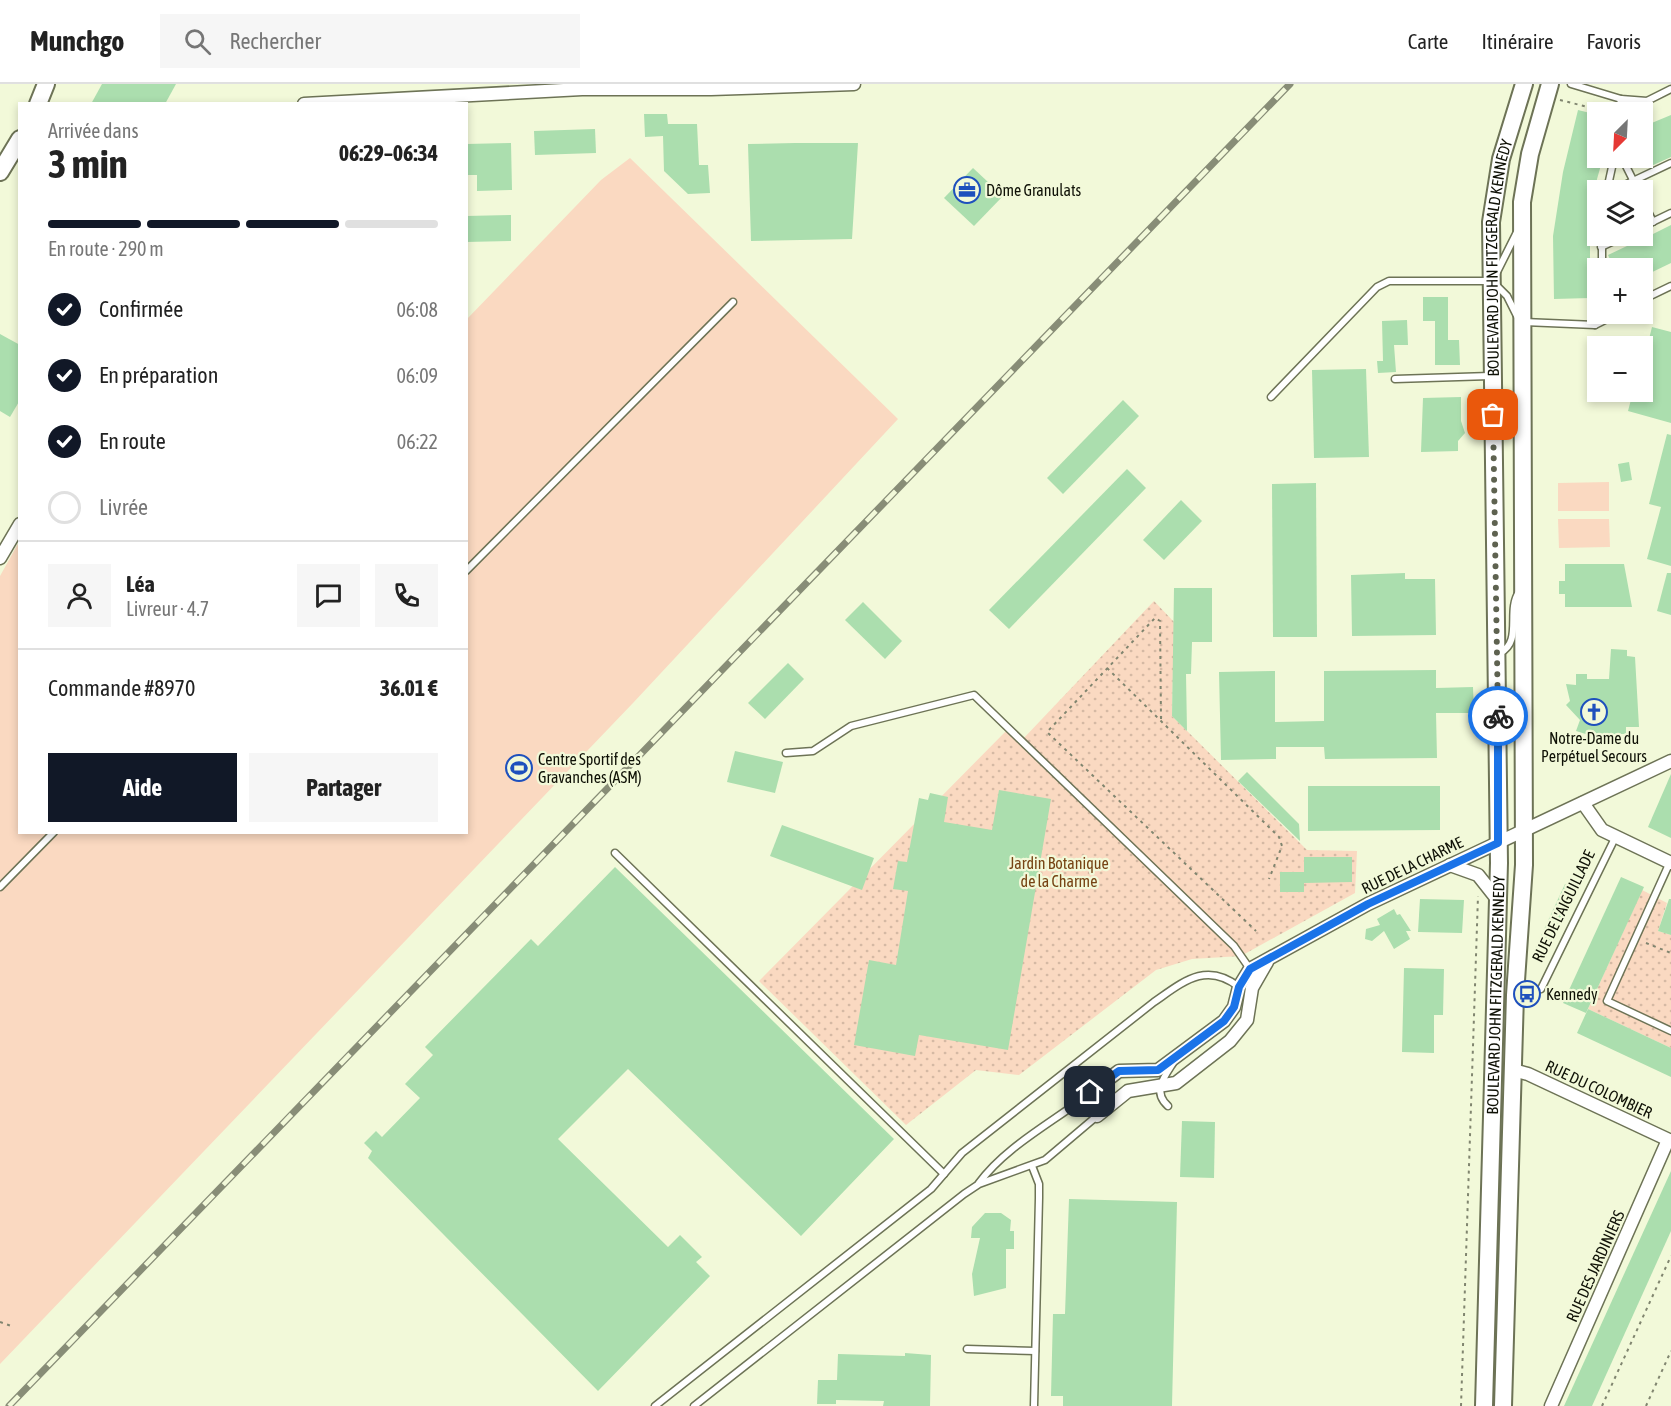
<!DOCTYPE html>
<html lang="fr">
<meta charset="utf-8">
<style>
body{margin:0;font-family:"Asap Condensed",sans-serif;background:#f6f6f6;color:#222;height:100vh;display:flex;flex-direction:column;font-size:22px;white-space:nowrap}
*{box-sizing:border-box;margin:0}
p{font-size:20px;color:#767676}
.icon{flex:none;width:33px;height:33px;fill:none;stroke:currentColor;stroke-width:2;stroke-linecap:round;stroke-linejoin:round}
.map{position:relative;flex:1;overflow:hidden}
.drawer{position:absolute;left:18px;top:18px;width:450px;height:732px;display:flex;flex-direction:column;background:#fff;border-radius:0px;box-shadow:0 3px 9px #0003}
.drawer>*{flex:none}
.needle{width:39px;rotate:204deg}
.controls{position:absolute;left:1587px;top:18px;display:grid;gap:12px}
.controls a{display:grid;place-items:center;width:66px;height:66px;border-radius:0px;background:#fff;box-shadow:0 3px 9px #0003;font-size:30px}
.pin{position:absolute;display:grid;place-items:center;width:51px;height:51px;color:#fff;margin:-26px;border-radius:12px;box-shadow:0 3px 9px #0006}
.courier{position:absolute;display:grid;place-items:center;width:60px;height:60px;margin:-30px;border:4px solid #1a73e8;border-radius:50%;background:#fff;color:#222;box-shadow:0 2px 8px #0007}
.head em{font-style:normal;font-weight:700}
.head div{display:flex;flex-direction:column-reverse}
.head{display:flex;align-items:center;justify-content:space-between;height:102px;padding:0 30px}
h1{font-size:39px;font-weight:700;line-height:45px}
.bar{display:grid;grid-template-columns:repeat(4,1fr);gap:9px 6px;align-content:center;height:72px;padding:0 30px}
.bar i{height:8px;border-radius:4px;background:#e0e0e0}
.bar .current{background:#111827}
.bar p{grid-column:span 4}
.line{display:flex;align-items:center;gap:15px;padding:0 30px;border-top:2px solid #e0e0e0}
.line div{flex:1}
.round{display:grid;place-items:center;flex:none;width:63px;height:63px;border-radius:0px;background:#f6f6f6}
ol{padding:0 30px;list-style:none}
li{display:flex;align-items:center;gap:18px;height:66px}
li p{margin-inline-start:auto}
li .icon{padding:6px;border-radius:50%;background:#111827;color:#fff;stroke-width:4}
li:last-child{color:#767676}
li i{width:33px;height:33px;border:3px solid #e0e0e0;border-radius:50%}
.cta{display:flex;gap:12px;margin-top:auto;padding:12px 30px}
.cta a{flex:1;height:69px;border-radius:0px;background:#111827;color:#fff;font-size:24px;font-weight:700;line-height:69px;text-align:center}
.cta a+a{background:#f6f6f6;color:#222}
header{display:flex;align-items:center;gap:36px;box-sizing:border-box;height:84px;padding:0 30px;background:#fff;border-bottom:2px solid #e0e0e0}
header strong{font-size:28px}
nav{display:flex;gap:33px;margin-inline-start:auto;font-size:21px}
.search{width:420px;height:54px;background:#f6f6f6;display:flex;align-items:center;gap:15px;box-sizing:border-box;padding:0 21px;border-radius:0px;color:#767676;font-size:22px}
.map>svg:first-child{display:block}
</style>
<header>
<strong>Munchgo</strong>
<div class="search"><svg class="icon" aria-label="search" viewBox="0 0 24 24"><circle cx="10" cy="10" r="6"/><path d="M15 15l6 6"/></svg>Rechercher</div>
<nav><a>Carte</a><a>Itinéraire</a><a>Favoris</a></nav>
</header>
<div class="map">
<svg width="1671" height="1322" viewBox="0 0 1671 1322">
<defs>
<pattern id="green-dots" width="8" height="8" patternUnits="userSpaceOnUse" patternTransform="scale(1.5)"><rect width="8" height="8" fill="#fad9c1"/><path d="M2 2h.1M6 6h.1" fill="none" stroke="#d5b9a4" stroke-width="1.8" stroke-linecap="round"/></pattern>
</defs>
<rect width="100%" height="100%" fill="#f2f9d9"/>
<g fill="url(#green-dots)">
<polygon points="1154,517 1174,538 1172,632 1307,766 1357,767 1355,809 1241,872 1192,875 1156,886 1019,991 976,986 906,1041 759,897 1009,644 1022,656"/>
<polygon points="1642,806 1667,819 1658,847 1671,851 1671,964 1588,925"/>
</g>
<g fill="#fad9c1">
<polygon points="630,74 898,335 633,619 0,1280 0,492 19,458 20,748 466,748 467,235 601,96"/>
<polygon points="1609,398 1609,427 1558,427 1558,399"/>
<polygon points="1558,435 1609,435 1610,463 1559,464"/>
</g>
<g fill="#abdeae">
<polygon points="102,0 176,0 165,20 91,20"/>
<polygon points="1578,26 1598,31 1598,74 1603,74 1597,95 1592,139 1590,135 1590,214 1554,215 1553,152 1563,88"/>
<polygon points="644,30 667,30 668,40 697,40 699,81 708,81 710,109 688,110 664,87 663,52 645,53"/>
<polygon points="1671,31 1671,73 1649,83 1646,78 1642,80 1642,43"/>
<polygon points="595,45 596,69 535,71 534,47"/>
<polygon points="511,59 512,106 477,107 477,91 467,91 466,60"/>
<polygon points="795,59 858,59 852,155 751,157 748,60"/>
<polygon points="973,84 1003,112 974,142 944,114"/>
<polygon points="511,131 511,157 466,158 466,132"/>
<polygon points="1671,141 1671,179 1642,193 1642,184 1614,184 1608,171 1627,162 1625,158 1649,146 1651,151"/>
<polygon points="1423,213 1448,213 1448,256 1459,256 1460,281 1435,281 1435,237 1423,237"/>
<polygon points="1407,236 1408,261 1394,261 1396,288 1378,289 1377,277 1383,277 1382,237"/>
<polygon points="1652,243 1671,248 1671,339 1628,327 1633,308 1642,308 1642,253 1649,255"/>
<polygon points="0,250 20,261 20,316 10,333 0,327"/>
<polygon points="1366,285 1369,373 1314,374 1312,286"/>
<polygon points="1461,313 1461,337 1465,349 1458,357 1458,367 1421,368 1423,314"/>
<polygon points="1123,316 1139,332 1063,410 1047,394"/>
<polygon points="1667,350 1671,351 1671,482 1647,475 1661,423 1649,420"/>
<polygon points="1629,378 1632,396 1621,398 1618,380"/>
<polygon points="1127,385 1146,404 1009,545 989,526"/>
<polygon points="1316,399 1317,553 1273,553 1272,400"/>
<polygon points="1181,416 1202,437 1164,476 1143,456"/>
<polygon points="1565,480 1624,480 1632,523 1565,523 1565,510 1559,510 1559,497 1565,497"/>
<polygon points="1405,489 1405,495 1435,495 1436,551 1352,552 1351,491"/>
<polygon points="1667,489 1671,489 1671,531 1657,527"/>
<polygon points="1174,504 1212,504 1212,558 1192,558 1191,590 1186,590 1187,647 1172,632"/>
<polygon points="863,518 902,557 885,575 845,536"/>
<polygon points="1611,565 1627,566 1627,572 1635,573 1639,643 1626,643 1626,650 1602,650 1602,655 1576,647 1580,636 1566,621 1570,617 1566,600 1576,601 1576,590 1587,590 1587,595 1609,595"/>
<polygon points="788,579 804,595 765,635 748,619"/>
<polygon points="1436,586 1436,604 1473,603 1474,629 1436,629 1437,674 1325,675 1324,663 1276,663 1276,675 1221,676 1219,588 1275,587 1275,638 1324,637 1324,587"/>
<polygon points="735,667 783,678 775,709 727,698"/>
<polygon points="1247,688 1299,740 1300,757 1238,697"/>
<polygon points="1671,690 1671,754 1648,743"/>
<polygon points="1308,702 1440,702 1440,746 1308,747"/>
<polygon points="999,706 1051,715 1008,966 919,951 915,972 854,961 869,876 896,881 908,807 893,805 898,777 907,778 919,714 928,716 930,709 948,713 944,738 992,746"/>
<polygon points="782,741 874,774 862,806 770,772"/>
<polygon points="1304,773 1352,773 1352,798 1304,799 1304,808 1280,808 1280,788 1304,788"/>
<polygon points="615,783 894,1055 801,1152 628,985 558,1055 668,1163 680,1151 702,1173 696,1178 710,1192 598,1307 368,1074 372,1067 364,1059 376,1047 382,1053 420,1014 405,1000 433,971 425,963 531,855 538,862"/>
<polygon points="1621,793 1644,803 1586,929 1563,919"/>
<polygon points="1565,800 1577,805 1544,875 1533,869"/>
<polygon points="1420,815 1464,816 1462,849 1418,848"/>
<polygon points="1669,815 1671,815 1671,851 1658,847"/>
<polygon points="1394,825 1397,831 1400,830 1411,847 1406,847 1410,855 1394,865 1384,847 1372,857 1365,855 1366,845 1380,841 1377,835"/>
<polygon points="1404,884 1444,885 1443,931 1434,931 1434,969 1402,968"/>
<polygon points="1588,925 1671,964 1671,993 1577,949"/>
<polygon points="1182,1037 1215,1038 1214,1094 1180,1093"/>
<polygon points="1671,1087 1671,1147 1592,1322 1564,1322"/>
<polygon points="1069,1115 1177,1118 1172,1322 1063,1322 1063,1312 1051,1312 1053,1230 1065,1230"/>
<polygon points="985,1129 1001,1129 1011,1136 1010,1147 1014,1147 1014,1165 1006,1165 1006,1204 974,1212 972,1190 980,1154 971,1154 972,1143"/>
<polygon points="905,1269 931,1271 930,1322 883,1322 884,1317 836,1316 836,1320 817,1320 818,1296 837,1296 838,1270 905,1272"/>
</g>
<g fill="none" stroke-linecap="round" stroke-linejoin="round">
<defs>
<g id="service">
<polyline points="1571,0 1621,15 1647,17 1671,5"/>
<polyline points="1619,28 1621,15"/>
<polyline points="1622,74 1638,106"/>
<polyline points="1607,106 1614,74"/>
<polyline points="1614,106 1671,79"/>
<polyline points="1642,115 1653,138"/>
<polyline points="1642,143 1671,129"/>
<polyline points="1601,163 1625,152"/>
<polyline points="1602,184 1602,152"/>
<polyline points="1496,190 1517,148"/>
<polyline points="1496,201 1507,212 1517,232"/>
<polyline points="1642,216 1671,202"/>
<polyline points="1524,238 1595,241 1617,230"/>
<polyline points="1595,241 1598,230"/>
<polyline points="1395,295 1490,292"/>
<polyline points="1271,313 1377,203 1389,197 1490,197"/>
<polyline points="466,487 733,218"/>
<path d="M1500,569C1523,557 1506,527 1519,508"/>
<polyline points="786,669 813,667 851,642 974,611 1234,862 1250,885"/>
<polyline points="615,769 944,1090"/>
<polyline points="1670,778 1607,917 1671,947"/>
<polyline points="0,803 54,748"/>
<polyline points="1541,905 1615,754"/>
<path d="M1168,1022C1152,1008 1164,993 1173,979"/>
<polyline points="1032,1082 1039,1100 1039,1114 1034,1322"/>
<path d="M979,1099C1003,1066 1044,1043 1077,1019"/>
<polyline points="967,1265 1035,1267"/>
<path d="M655,1322L931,1105L962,1069L1154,918C1183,898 1206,877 1239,903"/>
<polyline points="694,1322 964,1110 979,1100 1045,1076 1097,1032"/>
</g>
<g id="minor">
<polyline points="304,20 582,5 711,5 854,0"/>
<polyline points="0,474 20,440"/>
<polyline points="1583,719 1602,746 1671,779"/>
<polyline points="1450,781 1478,791 1497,815"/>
<polyline points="1513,986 1528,990 1671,1057"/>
<polyline points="1077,1019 1119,987 1158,986 1224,937 1234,923 1239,903 1250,885 1368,820 1671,677"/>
<polyline points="1097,1032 1128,1007 1176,999 1230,957 1247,936 1252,904 1267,878"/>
<polyline points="1551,1322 1668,1056"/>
</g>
<g id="secondary">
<polyline points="38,20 46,0"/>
<polyline points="0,88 20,55"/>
<path id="s1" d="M1484,1322L1499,779L1491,138L1501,75L1524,0"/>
<polyline points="1503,1322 1515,911 1524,781 1522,118 1530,70 1550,0"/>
</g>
</defs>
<use href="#service" stroke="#6d7356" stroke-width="9"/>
<use href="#minor" stroke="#6d7356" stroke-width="15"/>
<use href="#secondary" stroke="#6d7356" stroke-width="20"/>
<g stroke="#80856f" stroke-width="2" stroke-dasharray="3 4.5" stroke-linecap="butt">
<polyline points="1560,16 1608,28"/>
<polyline points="1107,584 1279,753 1282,762 1269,795"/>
<polyline points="1161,635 1160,537 1155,534 1047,648 1256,847"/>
<polyline points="1646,859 1671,869"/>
<polyline points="0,1238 14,1243"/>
<polyline points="1461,1322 1478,812"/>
<polyline points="1602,1322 1671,1172"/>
<polyline points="1646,1322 1671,1267"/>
</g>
<use href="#service" stroke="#fff" stroke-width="6"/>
<use href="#minor" stroke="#fff" stroke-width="12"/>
<use href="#secondary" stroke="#fff" stroke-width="16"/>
<defs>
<polyline id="rail" points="9,1322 1290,0"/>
</defs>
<use href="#rail" stroke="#888d77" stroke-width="7"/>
<use href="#rail" stroke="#f2f9d9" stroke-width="4.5" stroke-dasharray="14" stroke-linecap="butt"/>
</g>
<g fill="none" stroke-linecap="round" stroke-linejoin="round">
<polyline stroke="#5e6250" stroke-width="6" stroke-dasharray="0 10.8" points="1493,331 1498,632"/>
<polyline stroke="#1a73e8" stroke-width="8" points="1090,1008 1119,987 1158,986 1224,937 1234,923 1239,903 1250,885 1368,820 1498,759 1498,632"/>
</g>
<defs>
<symbol id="office-ring" viewBox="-11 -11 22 22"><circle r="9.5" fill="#f2f9d9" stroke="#1e50bd" stroke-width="1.5"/><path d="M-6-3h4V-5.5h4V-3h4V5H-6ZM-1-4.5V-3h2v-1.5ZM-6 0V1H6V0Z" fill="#1e50bd"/></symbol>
<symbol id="church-ring" viewBox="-11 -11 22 22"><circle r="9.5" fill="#f2f9d9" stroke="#1e50bd" stroke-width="1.5"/><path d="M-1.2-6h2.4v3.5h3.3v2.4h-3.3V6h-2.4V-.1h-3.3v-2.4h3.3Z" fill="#1e50bd"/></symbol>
<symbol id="stadium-ring" viewBox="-11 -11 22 22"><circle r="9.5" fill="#f2f9d9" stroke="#1e50bd" stroke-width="1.5"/><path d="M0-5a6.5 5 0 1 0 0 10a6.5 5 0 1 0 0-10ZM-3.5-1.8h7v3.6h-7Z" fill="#1e50bd"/></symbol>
<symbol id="bus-ring" viewBox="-11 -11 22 22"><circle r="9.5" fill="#f2f9d9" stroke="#1e50bd" stroke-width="1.5"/><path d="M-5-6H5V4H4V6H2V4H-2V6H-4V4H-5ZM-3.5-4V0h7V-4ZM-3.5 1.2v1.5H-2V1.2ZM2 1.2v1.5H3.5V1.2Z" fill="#1e50bd"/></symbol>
</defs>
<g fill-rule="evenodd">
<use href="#office-ring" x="952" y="91" width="30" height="30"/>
<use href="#church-ring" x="1579" y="613" width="30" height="30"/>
<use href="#stadium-ring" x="504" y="669" width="30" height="30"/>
<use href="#bus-ring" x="1512" y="895" width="30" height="30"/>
</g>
<g text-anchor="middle" stroke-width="4.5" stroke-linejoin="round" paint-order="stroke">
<g font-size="16" fill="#0f1106" stroke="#f2f9d9" text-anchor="start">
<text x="986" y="112">Dôme Granulats</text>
<text x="1594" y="660" text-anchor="middle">Notre-Dame du<tspan x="1594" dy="18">Perpétuel Secours</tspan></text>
<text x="538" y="681">Centre Sportif des<tspan x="538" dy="18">Gravanches (ASM)</tspan></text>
<text x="1546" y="916">Kennedy</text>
</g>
<g font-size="16" fill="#0f1106" stroke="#f2f9d9">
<text dy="6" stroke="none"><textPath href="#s1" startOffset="1149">BOULEVARD JOHN FITZGERALD KENNEDY</textPath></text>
<text transform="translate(1412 781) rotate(-26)" y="6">RUE DE LA CHARME</text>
<text transform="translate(1563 822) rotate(-64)" y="6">RUE DE L'AIGUILLADE</text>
<text dy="6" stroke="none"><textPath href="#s1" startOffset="411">BOULEVARD JOHN FITZGERALD KENNEDY</textPath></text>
<text transform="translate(1599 1005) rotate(25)" y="6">RUE DU COLOMBIER</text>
<text transform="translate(1595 1182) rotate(-66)" y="6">RUE DES JARDINIERS</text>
</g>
<g font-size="16" fill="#764313" stroke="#f2f9d9">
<text x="1059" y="785">Jardin Botanique<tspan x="1059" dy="18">de la Charme</tspan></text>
</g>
</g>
</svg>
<div class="controls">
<a><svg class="needle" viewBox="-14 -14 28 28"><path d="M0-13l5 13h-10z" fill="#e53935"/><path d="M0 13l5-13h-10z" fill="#767676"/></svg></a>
<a><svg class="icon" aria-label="layers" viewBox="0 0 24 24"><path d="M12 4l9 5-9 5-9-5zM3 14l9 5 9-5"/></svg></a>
<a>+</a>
<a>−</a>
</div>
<div class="pin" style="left:1493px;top:331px;background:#ea580c"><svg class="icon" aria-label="bag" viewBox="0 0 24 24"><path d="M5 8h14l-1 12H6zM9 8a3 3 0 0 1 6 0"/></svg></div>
<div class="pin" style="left:1090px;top:1008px;background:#1f2937"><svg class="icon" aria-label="home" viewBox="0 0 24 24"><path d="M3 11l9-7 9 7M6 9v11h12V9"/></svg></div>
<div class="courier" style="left:1498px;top:632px"><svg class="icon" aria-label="bike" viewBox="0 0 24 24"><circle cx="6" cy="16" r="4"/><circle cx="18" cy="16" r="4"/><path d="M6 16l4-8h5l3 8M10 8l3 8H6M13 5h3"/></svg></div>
<section class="drawer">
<div class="head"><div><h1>3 min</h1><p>Arrivée dans</p></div><em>06:29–06:34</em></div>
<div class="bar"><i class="current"></i><i class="current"></i><i class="current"></i><i></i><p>En route · 290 m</p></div>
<ol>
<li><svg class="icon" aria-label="check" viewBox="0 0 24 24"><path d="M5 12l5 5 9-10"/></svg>Confirmée<p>06:08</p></li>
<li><svg class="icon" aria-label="check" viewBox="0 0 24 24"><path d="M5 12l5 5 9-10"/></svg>En préparation<p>06:09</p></li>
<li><svg class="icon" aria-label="check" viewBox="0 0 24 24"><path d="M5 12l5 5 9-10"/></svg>En route<p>06:22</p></li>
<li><i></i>Livrée</li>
</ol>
<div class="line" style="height:108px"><a class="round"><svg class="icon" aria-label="person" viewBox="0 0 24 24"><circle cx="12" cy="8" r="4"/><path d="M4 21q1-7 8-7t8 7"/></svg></a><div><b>Léa</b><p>Livreur · 4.7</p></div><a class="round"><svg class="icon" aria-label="chat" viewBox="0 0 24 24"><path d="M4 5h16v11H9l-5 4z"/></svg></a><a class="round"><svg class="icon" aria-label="phone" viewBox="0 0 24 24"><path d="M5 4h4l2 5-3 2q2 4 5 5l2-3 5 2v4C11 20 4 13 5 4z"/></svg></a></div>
<div class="line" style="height:78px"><div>Commande #8970</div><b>36.01 €</b></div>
<div class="cta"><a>Aide</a><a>Partager</a></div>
</section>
</div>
